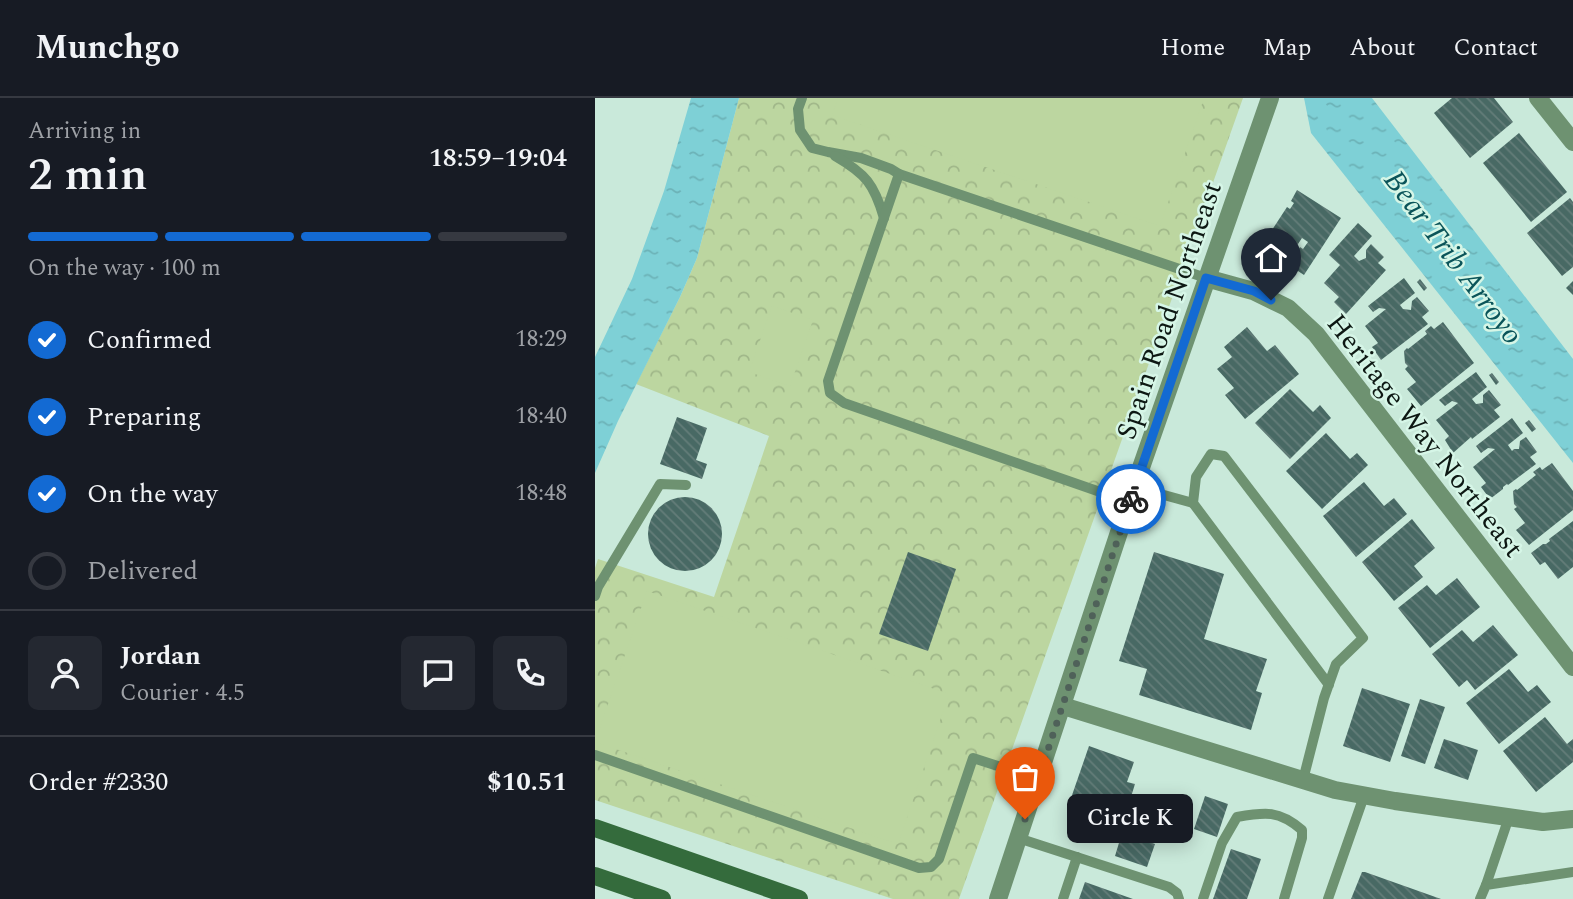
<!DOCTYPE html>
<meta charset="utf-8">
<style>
body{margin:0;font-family:Spectral,serif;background:#242831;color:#f1f3f6;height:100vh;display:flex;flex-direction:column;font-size:26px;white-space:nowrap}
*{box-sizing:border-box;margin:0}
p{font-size:23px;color:#9ea1a6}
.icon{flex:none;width:38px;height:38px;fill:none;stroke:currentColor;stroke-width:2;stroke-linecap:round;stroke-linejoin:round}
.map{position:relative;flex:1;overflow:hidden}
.panel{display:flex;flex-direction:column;background:#171b24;width:595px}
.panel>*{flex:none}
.pin{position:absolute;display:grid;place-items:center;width:60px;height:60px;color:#fff;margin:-72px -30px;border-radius:50% 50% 50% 0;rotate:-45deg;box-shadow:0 0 7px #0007}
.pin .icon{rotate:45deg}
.courier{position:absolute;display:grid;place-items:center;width:70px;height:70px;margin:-35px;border:5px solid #136ad3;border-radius:50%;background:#fff;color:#222;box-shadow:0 2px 9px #0007}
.bubble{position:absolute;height:49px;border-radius:10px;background:#171b24;box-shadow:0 4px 18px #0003;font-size:23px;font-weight:600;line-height:49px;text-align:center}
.headline em{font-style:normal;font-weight:600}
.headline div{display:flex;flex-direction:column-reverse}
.headline{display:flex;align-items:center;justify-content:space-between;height:119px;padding:0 28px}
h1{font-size:46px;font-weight:600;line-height:52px}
.bar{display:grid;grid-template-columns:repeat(4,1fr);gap:10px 7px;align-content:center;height:84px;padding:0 28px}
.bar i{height:9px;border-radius:5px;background:#363941}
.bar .active{background:#136ad3}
.bar p{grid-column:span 4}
.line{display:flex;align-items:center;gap:18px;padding:0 28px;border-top:2px solid #363941}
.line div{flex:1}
.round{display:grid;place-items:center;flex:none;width:74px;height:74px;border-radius:10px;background:#242831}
ol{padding:0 28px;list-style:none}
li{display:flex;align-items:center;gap:21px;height:77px}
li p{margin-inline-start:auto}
li .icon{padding:7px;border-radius:50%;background:#136ad3;color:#fff;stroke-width:4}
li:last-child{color:#9ea1a6}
li i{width:38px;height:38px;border:4px solid #363941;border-radius:50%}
header{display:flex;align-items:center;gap:42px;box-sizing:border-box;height:98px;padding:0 35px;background:#171b24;border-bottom:2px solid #363941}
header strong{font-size:33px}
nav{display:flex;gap:38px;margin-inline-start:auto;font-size:24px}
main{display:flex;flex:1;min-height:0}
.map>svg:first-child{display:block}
</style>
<header>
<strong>Munchgo</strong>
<nav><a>Home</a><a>Map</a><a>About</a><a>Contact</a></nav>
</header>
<main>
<section class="panel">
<div class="headline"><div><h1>2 min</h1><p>Arriving in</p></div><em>18:59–19:04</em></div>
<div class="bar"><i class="active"></i><i class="active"></i><i class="active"></i><i></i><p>On the way · 100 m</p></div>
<ol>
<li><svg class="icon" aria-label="check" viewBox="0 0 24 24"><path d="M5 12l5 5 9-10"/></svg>Confirmed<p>18:29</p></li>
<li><svg class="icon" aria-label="check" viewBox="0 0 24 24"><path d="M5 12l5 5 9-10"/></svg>Preparing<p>18:40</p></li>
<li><svg class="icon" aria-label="check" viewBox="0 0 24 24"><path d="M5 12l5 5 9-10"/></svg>On the way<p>18:48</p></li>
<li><i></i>Delivered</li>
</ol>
<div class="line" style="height:126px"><a class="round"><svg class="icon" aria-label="person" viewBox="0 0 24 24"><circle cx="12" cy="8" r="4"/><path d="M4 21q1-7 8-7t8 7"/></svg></a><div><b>Jordan</b><p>Courier · 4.5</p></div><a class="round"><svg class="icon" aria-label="chat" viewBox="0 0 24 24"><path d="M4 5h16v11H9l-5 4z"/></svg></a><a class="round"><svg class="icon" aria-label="phone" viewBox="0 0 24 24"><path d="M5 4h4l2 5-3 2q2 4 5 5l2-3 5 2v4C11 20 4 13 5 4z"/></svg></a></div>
<div class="line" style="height:91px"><div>Order #2330</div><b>$10.51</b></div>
</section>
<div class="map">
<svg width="978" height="801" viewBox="0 0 978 801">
<defs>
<pattern id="park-crowns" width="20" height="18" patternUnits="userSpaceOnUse" patternTransform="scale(1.75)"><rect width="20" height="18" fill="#bcd6a0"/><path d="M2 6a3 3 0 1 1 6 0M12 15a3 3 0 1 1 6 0" fill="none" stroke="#a0b789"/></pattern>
<pattern id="water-ripples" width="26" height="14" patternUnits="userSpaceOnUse" patternTransform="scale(1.75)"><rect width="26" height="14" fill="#7ed0d6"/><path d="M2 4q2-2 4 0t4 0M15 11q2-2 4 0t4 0" fill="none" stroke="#6cb2b7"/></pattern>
<pattern id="building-back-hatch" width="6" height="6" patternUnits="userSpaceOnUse" patternTransform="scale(1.75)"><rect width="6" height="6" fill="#486964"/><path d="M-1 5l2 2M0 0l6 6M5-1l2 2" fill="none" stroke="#647d79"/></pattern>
</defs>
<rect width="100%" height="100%" fill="#c9e9da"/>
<polygon fill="url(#park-crowns)" points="144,0 648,0 364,801 298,801 0,702 0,470 3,461 119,499 174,338 41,286 85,199 102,160"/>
<g fill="#bcd6a0">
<polygon points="243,0 609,0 565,128 237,17"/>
<polygon points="177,208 218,222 195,288 154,274"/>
<polygon points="52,493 354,596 303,746 0,644"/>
</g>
<g fill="url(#water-ripples)">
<polygon points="96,0 144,0 102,160 85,199 23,323 0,375 0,259 37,181 69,93"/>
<polygon points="709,0 777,0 978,261 978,365 716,35"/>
</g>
<g fill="url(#building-back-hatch)">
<polygon points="857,0 899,0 918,24 875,60 839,15"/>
<polygon points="924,35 972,94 936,124 888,65"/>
<polygon points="702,92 746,120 709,177 694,167 705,149 708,151 713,144 707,140 697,155 685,148 687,144 683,142 677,132 692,109 695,111 699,105 696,103"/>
<polygon points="975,100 978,104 978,169 967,178 932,135"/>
<polygon points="763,125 777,138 759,158 764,163 771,160 771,152 776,146 789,159 783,165 791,172 751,216 739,204 744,199 729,185 745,167 734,157"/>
<polygon points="809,180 820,195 805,207 808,211 816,212 817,203 822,199 834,213 827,219 833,226 786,262 777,249 783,245 770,228 791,211 784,210 778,214 773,208"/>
<polygon points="825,181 832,190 829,193 822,184"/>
<polygon points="978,183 978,197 971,190"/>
<polygon points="848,224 879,265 826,308 812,291 821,284 810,271 813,268 810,265 809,253 812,250 813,251 832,236 830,233 836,228 839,231"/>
<polygon points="652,229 672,253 680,247 704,276 650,321 630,297 639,290 622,271 637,259 629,249"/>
<polygon points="881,274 892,289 877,301 881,306 888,305 888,297 894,292 906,307 899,312 905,319 877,341 876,339 858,355 850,342 854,338 841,322 863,305 857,303 850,308 844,302"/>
<polygon points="897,275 904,284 901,287 894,277"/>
<polygon points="695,291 718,314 725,307 736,320 695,361 660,325"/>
<polygon points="82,319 112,330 101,362 112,366 107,381 65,366"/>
<polygon points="917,320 928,335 913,347 917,353 919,351 924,351 925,343 931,339 942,354 935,359 941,366 913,387 912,386 908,389 908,391 895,401 886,389 891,385 878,369 900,351 893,350 886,355 881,348"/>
<polygon points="934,322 941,331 937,334 930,325"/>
<polygon points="731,335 755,361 762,355 773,367 727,411 691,373"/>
<polygon points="957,365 978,393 978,412 934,447 921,432 930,425 919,411 922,409 919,406 918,393 921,391 922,392 941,377 938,374 945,369 947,372"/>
<polygon points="769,384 789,408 799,400 812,416 761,459 728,418"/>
<circle cx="90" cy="436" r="37"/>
<polygon points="817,421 840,450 819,468 828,479 799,503 767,464"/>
<polygon points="978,423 978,469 963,481 950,464 945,467 936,455 948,446 951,446 955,443 954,441"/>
<polygon points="313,454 361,471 333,553 284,536"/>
<polygon points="559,454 629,476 609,541 672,561 661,593 667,595 656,632 544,597 552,571 524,563"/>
<polygon points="862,480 885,509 835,550 803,510 832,487 841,497"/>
<polygon points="898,527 923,557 880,592 872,582 864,589 837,556 867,532 878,544"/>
<polygon points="914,571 933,594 942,587 956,604 904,646 871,605"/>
<polygon points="767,590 815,606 795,664 748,648"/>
<polygon points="825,601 850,609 830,666 806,658"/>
<polygon points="950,619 972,646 978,641 978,664 941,694 908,653"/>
<polygon points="849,641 883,652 873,682 839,670"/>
<polygon points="494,648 539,664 532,684 540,686 535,702 527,699 520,719 475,703"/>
<polygon points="610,698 633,706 622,739 599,731"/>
<polygon points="527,735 560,746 552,769 520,758"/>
<polygon points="636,751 666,761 652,801 618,801"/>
<polygon points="767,774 770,774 846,801 756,801"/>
<polygon points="490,784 538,801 484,801"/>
</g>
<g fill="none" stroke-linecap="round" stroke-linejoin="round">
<g stroke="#6e9271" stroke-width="10">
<polyline points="207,0 203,11 205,32 217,50 233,54 266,60 296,71 304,76 611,180"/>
<path d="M240,58C271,76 279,86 289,120"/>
<polyline points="304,76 233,283 235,295 249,305 534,404"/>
<polyline points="540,389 598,405"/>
<polyline points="0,498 3,489 65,386 91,387"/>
<polyline points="0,657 324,770 336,769 344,761 378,660 443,681"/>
<polyline points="708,682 729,600 741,566 768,540 629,358 616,356 601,379 598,405 734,587"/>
<polyline points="423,740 574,789 582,795 584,801"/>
<polyline points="891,787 914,719"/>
<polyline points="468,801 482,759"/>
<path d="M608,801L627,745L642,719C670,714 684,712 707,732V740L689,801"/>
<polyline points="733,801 769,698"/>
<polyline points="885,801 891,787 978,774"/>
</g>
<g stroke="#6e9271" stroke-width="18">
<polyline points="943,0 978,44"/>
<polyline points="611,180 658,193 693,210 721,236 978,569"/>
<polyline points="468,608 740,692 800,703 948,724 978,721"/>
<polyline points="403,801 534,404 675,0"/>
</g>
<g stroke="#346b3c" stroke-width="18">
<polyline points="0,730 204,801"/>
<polyline points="0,778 67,801"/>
</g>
</g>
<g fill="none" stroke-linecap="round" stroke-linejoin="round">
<polyline stroke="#4f6159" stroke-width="7" stroke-dasharray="0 12.6" points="430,721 536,401"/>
<polyline stroke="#136ad3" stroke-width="9" points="536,401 611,180 659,193 676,202"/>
</g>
<g text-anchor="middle" stroke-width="5" stroke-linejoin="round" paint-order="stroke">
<g font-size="28" fill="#0d1813" stroke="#d6f6e7">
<text transform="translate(573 212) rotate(-71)" y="10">Spain Road Northeast</text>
<text transform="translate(831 337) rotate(52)" y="10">Heritage Way Northeast</text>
</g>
<g font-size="30" font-style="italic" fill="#0a5459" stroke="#d6f6e7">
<text transform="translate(859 159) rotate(53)" y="10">Bear Trib Arroyo</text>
</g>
</g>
</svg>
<div class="pin" style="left:430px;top:721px;background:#ea580c"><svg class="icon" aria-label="bag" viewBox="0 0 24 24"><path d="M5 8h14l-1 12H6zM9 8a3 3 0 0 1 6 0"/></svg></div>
<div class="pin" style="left:676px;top:202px;background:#1f2937"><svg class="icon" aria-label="home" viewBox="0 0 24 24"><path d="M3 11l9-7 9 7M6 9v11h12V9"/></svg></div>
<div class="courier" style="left:536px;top:401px"><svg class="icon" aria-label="bike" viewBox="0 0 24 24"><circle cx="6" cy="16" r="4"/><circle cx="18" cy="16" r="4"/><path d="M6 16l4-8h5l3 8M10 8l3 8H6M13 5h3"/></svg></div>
<div class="bubble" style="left:472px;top:696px;width:126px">Circle K</div>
</div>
</main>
